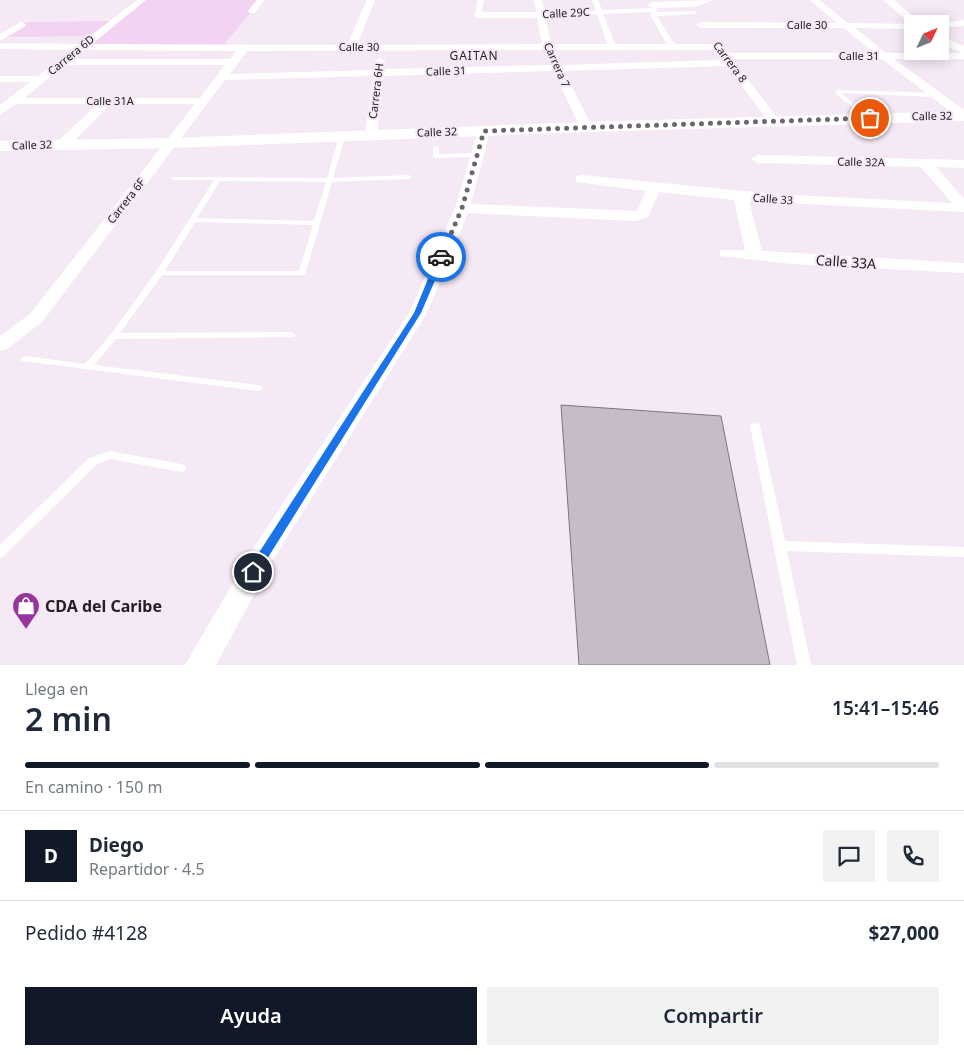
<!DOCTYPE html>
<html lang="es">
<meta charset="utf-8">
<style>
body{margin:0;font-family:"Noto Sans",sans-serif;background:#f2f2f3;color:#1f2937;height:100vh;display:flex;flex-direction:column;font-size:19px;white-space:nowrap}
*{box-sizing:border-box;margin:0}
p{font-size:16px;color:#747a83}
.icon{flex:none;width:28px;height:28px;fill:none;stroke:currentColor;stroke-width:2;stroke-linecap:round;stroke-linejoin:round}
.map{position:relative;height:665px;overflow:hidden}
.side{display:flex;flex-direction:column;background:#fff;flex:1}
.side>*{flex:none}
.needle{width:32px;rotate:47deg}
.buttons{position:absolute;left:904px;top:15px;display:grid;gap:10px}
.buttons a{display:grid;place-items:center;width:45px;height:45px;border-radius:0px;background:#fff;box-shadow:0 2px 12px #0003;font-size:25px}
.pin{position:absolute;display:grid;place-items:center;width:42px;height:42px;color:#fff;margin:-21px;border:2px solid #fff;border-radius:50%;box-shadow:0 1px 5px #0007}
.courier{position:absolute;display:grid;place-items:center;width:50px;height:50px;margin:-25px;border:4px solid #1a73e8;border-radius:50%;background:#fff;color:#222;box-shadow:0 1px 6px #0007}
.headline em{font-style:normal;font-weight:600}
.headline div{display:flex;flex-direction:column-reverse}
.headline{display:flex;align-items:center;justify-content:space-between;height:85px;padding:0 25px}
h1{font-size:32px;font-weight:600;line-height:38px}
.bar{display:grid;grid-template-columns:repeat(4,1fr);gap:8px 5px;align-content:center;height:60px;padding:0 25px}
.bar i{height:6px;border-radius:4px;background:#e0e1e3}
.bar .current{background:#111827}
.bar p{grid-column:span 4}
.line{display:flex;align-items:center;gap:12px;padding:0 25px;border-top:1px solid #e0e1e3}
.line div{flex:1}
.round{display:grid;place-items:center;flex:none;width:52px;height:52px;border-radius:0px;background:#f2f2f3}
.primary-button{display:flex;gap:10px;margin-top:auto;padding:10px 25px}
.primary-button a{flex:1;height:58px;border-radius:0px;background:#111827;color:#fff;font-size:20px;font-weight:600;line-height:58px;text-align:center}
.primary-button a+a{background:#f2f2f3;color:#1f2937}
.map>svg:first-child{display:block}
</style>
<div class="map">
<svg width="964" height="665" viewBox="0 0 964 665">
<rect width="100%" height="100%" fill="#f5e9f6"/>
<polygon fill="#f2d3f2" points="142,0 261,0 221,48 81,47 93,36 3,37 27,22 116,21"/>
<polygon fill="#c7bbc7" stroke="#7e747f" points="561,405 721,416 770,665 579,665"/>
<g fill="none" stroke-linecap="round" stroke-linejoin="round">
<g fill="#fff" fill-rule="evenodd">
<polygon points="837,90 934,93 937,95 934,97 841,93 872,117 872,119 870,120 836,94"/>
<path d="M342,135L345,137L333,178L409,175L412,177L409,179L332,182L305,275H162L120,333L291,332L295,335L294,337L116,339L94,365L258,385L261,386L263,388L261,390L258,391L22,361L20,359L25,356L85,364L111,334L156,272L214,180H174L172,179V177L327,178L339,137ZM220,181L326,182L314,221L197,218ZM195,222L313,225L299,271H165Z"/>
<polygon points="436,146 439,148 439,154 478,153 481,155 478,157 436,158 433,156 433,148"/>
<polygon points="755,423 759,424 760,426 785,541 964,547 964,557 787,551 811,665 797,665 750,426 751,424"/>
<polygon points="109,451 181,464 185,465 186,468 185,471 181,472 110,459 96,465 4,556 0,558 0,545 88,459"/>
</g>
<g fill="#fff" fill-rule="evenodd">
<polygon points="478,0 484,0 481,15 478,17 475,15"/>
<polygon points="592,0 598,0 602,10 655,8 658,10 655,12 603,14 616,46 612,48 608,46 597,14 541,17 538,15 541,13 596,11"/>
<polygon points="696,11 697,12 694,14 657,16 676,47 672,49 668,47 650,14 653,12"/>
</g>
<g fill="#fff" fill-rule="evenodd">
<path d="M137,0H146L92,44L347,45L367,0H375L357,45L542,44L537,18H478L474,15L478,12H536L534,0H542L551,44H718L723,47L718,50H554L561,65L722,60L717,53L722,50L727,53H874L844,28H701L696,25L701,22L837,23L810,0H819L848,23L914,24L912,29L855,28L886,53H964V59H894L964,110V120L960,119L882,59H732L781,122L775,126L771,125L727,66L564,71L592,127L586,131L580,127L553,71L384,76L377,135L371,139L365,135L373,76L225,80L42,322L7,349L0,351V336L30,314L195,104H111L68,147H58L57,144L58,141L98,104H16L0,115V105L30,82H0V76H38L72,50L0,49V43L80,44ZM85,50L237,51L230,59H73ZM544,50L551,65L384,69L385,61L380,58L375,61L374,70L230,74L247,51ZM65,65H225L200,98H24Z"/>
<polygon points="257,0 265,0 255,13 249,13 248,11"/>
<polygon points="713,0 694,7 652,8 648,5 652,2"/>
<polygon points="964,20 964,26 940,28 940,24 936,24"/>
<polygon points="21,22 26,25 24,27 0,41 0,34"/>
<polygon points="484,127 490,131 471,204 637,211 646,191 577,182 575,179 577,176 582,175 773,194 952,203 921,167 758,163 751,159 758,155 964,160 964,168 936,167 964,199 964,212 749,201 762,251 964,263 964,273 791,264 721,256 719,253 721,250 745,250 734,200 659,192 648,217 636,221 468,213 427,313 271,563 216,665 185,665 253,549 409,313 455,208 478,131"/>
</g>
<g fill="#fff" fill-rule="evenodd">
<polygon points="883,0 894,0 923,24 912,25"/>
<polygon points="940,36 964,46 964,54 940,43"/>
</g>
<polygon fill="#fff" fill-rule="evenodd" points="964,111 964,121 586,132 171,148 0,151 0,141 171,138 586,122"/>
</g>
<polygon fill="#1a73e8" points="441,255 445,257 421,313 257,575 249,575 247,572 249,568 414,313 437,257"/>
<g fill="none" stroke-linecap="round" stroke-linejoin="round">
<polyline stroke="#6e666e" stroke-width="5" stroke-dasharray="0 9" points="441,257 462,208 484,131 870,118"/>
</g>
<defs>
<symbol id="shop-pin" viewBox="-11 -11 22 30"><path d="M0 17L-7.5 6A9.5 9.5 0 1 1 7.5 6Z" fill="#96359d" stroke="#f5e9f6"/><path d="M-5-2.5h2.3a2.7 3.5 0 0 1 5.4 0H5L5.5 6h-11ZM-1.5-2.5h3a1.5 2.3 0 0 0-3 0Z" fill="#fff"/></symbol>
</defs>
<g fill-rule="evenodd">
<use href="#shop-pin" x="10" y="590" width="32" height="43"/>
</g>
<g text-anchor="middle" stroke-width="4.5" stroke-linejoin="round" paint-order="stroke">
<g font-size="11" fill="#252025" stroke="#f5e9f6">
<text transform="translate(566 13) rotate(-3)" y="4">Calle 29C</text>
<text x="807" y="29">Calle 30</text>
<text x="359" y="51">Calle 30</text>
<text transform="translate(71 55) rotate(-39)" y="4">Carrera 6D</text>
<text x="859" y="60">Calle 31</text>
<text transform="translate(730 62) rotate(53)" y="4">Carrera 8</text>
<text transform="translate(557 65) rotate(66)" y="4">Carrera 7</text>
<text transform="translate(446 71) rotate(-2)" y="4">Calle 31</text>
<text transform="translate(376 91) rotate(-83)" y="4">Carrera 6H</text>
<text x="110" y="105">Calle 31A</text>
<text transform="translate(932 116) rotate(-1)" y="4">Calle 32</text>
<text transform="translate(437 132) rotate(-2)" y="4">Calle 32</text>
<text transform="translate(32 145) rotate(-2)" y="4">Calle 32</text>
<text transform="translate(861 162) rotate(1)" y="4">Calle 32A</text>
<text transform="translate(773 199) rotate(4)" y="4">Calle 33</text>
<text transform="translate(126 201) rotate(-52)" y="4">Carrera 6F</text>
</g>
<g font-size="12" letter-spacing="1" fill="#252025" stroke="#f5e9f6">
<text x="474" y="60">GAITAN</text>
</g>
<g font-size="14" fill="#252025" stroke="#f5e9f6">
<text transform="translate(846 262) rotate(4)" y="5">Calle 33A</text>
</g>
<g font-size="16" font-weight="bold" fill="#252025" stroke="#f5e9f6" text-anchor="start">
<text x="45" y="612">CDA del Caribe</text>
</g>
</g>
</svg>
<div class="buttons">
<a><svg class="needle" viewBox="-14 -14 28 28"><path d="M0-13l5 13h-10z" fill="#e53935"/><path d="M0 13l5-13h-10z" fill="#747a83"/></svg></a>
</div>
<div class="pin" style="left:870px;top:118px;background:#ea580c"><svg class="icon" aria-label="bag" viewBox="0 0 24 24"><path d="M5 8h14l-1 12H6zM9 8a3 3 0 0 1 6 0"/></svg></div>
<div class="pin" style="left:253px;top:572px;background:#1f2937"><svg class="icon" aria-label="home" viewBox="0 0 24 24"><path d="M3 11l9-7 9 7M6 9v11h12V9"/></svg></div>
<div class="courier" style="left:441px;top:257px"><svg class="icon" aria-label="car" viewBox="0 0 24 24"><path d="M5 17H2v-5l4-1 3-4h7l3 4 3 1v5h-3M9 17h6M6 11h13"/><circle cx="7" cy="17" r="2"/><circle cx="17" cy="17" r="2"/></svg></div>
</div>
<section class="side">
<div class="headline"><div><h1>2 min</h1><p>Llega en</p></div><em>15:41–15:46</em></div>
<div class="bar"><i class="current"></i><i class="current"></i><i class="current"></i><i></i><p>En camino · 150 m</p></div>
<div class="line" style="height:90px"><b class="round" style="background:#111827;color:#fff">D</b><div><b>Diego</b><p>Repartidor · 4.5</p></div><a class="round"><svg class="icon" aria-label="chat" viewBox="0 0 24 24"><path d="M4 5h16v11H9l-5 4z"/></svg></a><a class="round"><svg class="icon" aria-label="phone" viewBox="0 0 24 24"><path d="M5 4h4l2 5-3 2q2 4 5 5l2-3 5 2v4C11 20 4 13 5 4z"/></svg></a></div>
<div class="line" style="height:65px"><div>Pedido #4128</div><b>$27,000</b></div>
<div class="primary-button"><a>Ayuda</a><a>Compartir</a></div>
</section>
